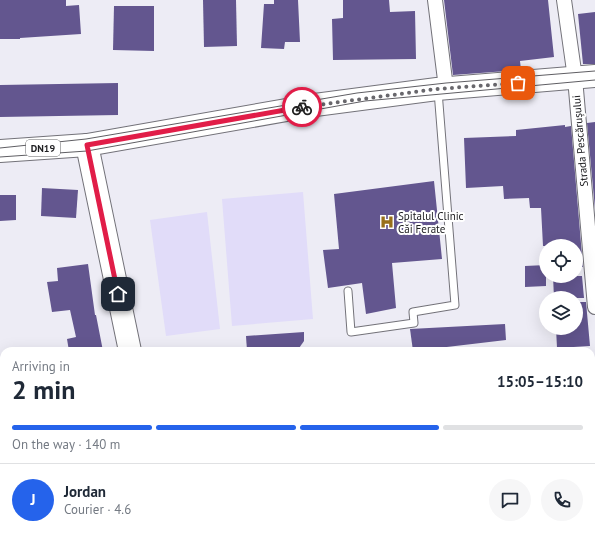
<!DOCTYPE html>
<meta charset="utf-8">
<style>
body{margin:0;font-family:"PT Sans",sans-serif;background:#f6f6f7;color:#1f2937;height:100vh;display:flex;flex-direction:column;font-size:15px;white-space:nowrap}
*{box-sizing:border-box;margin:0}
p{font-size:13px;color:#747a83}
.icon{flex:none;width:22px;height:22px;fill:none;stroke:currentColor;stroke-width:2;stroke-linecap:round;stroke-linejoin:round}
.map{position:relative;flex:1;overflow:hidden}
.panel{position:absolute;left:0px;top:347px;width:595px;height:196px;display:flex;flex-direction:column;background:#fff;border-radius:12px 12px 0 0;box-shadow:0 4px 16px #0002}
.panel>*{flex:none}
.tools{position:absolute;left:539px;top:239px;display:grid;gap:8px}
.tools a{display:grid;place-items:center;width:44px;height:44px;border-radius:50%;background:#fff;box-shadow:0 4px 16px #0002;font-size:20px}
.pin{position:absolute;display:grid;place-items:center;width:34px;height:34px;color:#fff;margin:-17px;border-radius:8px;box-shadow:0 2px 6px #0006}
.courier{position:absolute;display:grid;place-items:center;width:40px;height:40px;margin:-20px;border:3px solid #e11d48;border-radius:50%;background:#fff;color:#222;box-shadow:0 1px 5px #0007}
.overview em{font-style:normal;font-weight:700}
.overview div{display:flex;flex-direction:column-reverse}
.overview{display:flex;align-items:center;justify-content:space-between;height:68px;padding:0 12px}
h1{font-size:26px;font-weight:700;line-height:30px}
.bar{display:grid;grid-template-columns:repeat(4,1fr);gap:6px 4px;align-content:center;height:48px;padding:0 12px}
.bar i{height:5px;border-radius:3px;background:#e0e1e3}
.bar .selected{background:#2563eb}
.bar p{grid-column:span 4}
.line{display:flex;align-items:center;gap:10px;padding:0 12px;border-top:1px solid #e0e1e3}
.line div{flex:1}
.round{display:grid;place-items:center;flex:none;width:42px;height:42px;border-radius:21px;background:#f6f6f7}
.map>svg:first-child{display:block}
</style>
<div class="map">
<svg width="595" height="543" viewBox="0 0 595 543">
<rect width="100%" height="100%" fill="#edecf5"/>
<g fill="#e1dcf9">
<polygon points="303,192 313,319 232,326 222,199"/>
<polygon points="207,212 220,329 166,336 150,220"/>
<polygon points="595,494 595,543 498,543 506,539 591,539 591,496"/>
</g>
<g fill="#63568f">
<polygon points="0,0 66,0 66,6 79,5 81,34 20,38 20,39 0,39"/>
<polygon points="203,0 236,0 237,46 204,47"/>
<polygon points="274,0 298,0 300,42 285,42 284,49 261,48 264,4 274,4"/>
<polygon points="343,0 389,0 390,12 415,11 416,59 333,60 332,19 343,18"/>
<polygon points="444,0 548,0 554,57 520,61 521,70 453,75"/>
<polygon points="114,6 154,6 154,51 113,50"/>
<polygon points="595,12 595,64 583,64 578,14"/>
<polygon points="118,83 118,115 0,117 0,85"/>
<polygon points="595,122 595,209 587,123"/>
<polygon points="565,125 565,127 571,126 583,267 576,267 576,246 543,246 541,208 530,208 529,198 504,199 503,186 466,188 464,138 516,136 516,130"/>
<polygon points="434,181 442,259 392,263 396,308 366,314 362,283 328,288 323,250 339,249 334,194"/>
<polygon points="42,188 78,190 76,218 41,216"/>
<polygon points="0,195 16,195 16,220 0,221"/>
<polygon points="88,264 95,315 96,315 103,351 69,351 67,339 76,337 70,310 52,312 47,282 58,281 57,268"/>
<polygon points="546,265 546,286 525,287 525,266"/>
<polygon points="553,276 582,276 584,298 554,298"/>
<polygon points="576,302 586,302 590,346 557,348 556,328 576,328"/>
<polygon points="505,324 506,340 413,351 410,329"/>
<polygon points="304,332 304,341 297,351 247,351 246,336"/>
</g>
<g fill="none" stroke-linecap="round" stroke-linejoin="round">
<defs>
<polyline id="lane" points="348,291 351,332 414,323 413,312 455,305 438,91"/>
<g id="street">
<polyline points="435,0 446,88"/>
<polyline points="564,0 575,78 595,307"/>
<polyline points="591,496 595,494"/>
<polyline points="495,543 503,539"/>
</g>
<g id="primary">
<polyline points="87,145 130,351"/>
<polyline points="0,151 87,145 315,105 437,89 595,76"/>
<polyline points="165,539 166,543"/>
</g>
</defs>
<use href="#lane" stroke="#737279" stroke-width="9"/>
<use href="#street" stroke="#737279" stroke-width="16"/>
<use href="#primary" stroke="#737279" stroke-width="24"/>
<g stroke="#afafb6" stroke-width="2.5" stroke-dasharray="4 2" stroke-linecap="butt">
<polyline points="591,532 595,540"/>
<polyline points="531,543 539,539"/>
</g>
<use href="#lane" stroke="#fff" stroke-width="7"/>
<use href="#street" stroke="#fff" stroke-width="14"/>
<use href="#primary" stroke="#fff" stroke-width="22"/>
<g stroke="#5f5e63" stroke-width="1">
<polyline points="0,148 86,139 357,93 446,83 595,71"/>
<polyline points="0,157 87,151 365,101 595,80"/>
</g>
</g>
<g fill="none" stroke-linecap="round" stroke-linejoin="round">
<polyline stroke="#68676c" stroke-width="4" stroke-dasharray="0 7.2" points="302,107 437,89 518,83"/>
<polyline stroke="#e11d48" stroke-width="5" points="118,294 87,145 302,107"/>
</g>
<defs>
<symbol id="hospital-bare" viewBox="-9 -9 18 18"><path d="M-5-5h3v3.5h4V-5h3V5h-3V1.5h-4V5h-3Z" fill="#986f1b" stroke="#fff" stroke-width="2.5" paint-order="stroke"/></symbol>
</defs>
<g fill-rule="evenodd">
<use href="#hospital-bare" x="377" y="212" width="20" height="20"/>
</g>
<g text-anchor="middle" stroke-width="4" stroke-linejoin="round" paint-order="stroke">
<rect fill="#fff" stroke="#636365" stroke-width="1" x="26" y="140" width="34" height="16" rx="3"/>
<g font-size="10" font-weight="bold" fill="#202023">
<text x="43" y="152">DN19</text>
</g>
<g font-size="11" fill="#202023" stroke="#fff">
<text transform="translate(580 141) rotate(-95)" y="4">Strada Pescărușului</text>
</g>
<g font-size="11" fill="#202023" stroke="#fff" text-anchor="start">
<text x="398" y="220">Spitalul Clinic<tspan x="398" dy="13">Căi Ferate</tspan></text>
</g>
</g>
</svg>
<div class="tools">
<a><svg class="icon" aria-label="locate" viewBox="0 0 24 24"><circle cx="12" cy="12" r="6"/><path d="M12 2v4M12 18v4M2 12h4M18 12h4"/></svg></a>
<a><svg class="icon" aria-label="layers" viewBox="0 0 24 24"><path d="M12 4l9 5-9 5-9-5zM3 14l9 5 9-5"/></svg></a>
</div>
<div class="pin" style="left:518px;top:83px;background:#ea580c"><svg class="icon" aria-label="bag" viewBox="0 0 24 24"><path d="M5 8h14l-1 12H6zM9 8a3 3 0 0 1 6 0"/></svg></div>
<div class="pin" style="left:118px;top:294px;background:#1f2937"><svg class="icon" aria-label="home" viewBox="0 0 24 24"><path d="M3 11l9-7 9 7M6 9v11h12V9"/></svg></div>
<div class="courier" style="left:302px;top:107px"><svg class="icon" aria-label="bike" viewBox="0 0 24 24"><circle cx="6" cy="16" r="4"/><circle cx="18" cy="16" r="4"/><path d="M6 16l4-8h5l3 8M10 8l3 8H6M13 5h3"/></svg></div>
<section class="panel">
<div class="overview"><div><h1>2 min</h1><p>Arriving in</p></div><em>15:05–15:10</em></div>
<div class="bar"><i class="selected"></i><i class="selected"></i><i class="selected"></i><i></i><p>On the way · 140 m</p></div>
<div class="line" style="height:72px"><b class="round" style="background:#2563eb;color:#fff">J</b><div><b>Jordan</b><p>Courier · 4.6</p></div><a class="round"><svg class="icon" aria-label="chat" viewBox="0 0 24 24"><path d="M4 5h16v11H9l-5 4z"/></svg></a><a class="round"><svg class="icon" aria-label="phone" viewBox="0 0 24 24"><path d="M5 4h4l2 5-3 2q2 4 5 5l2-3 5 2v4C11 20 4 13 5 4z"/></svg></a></div>
</section>
</div>
